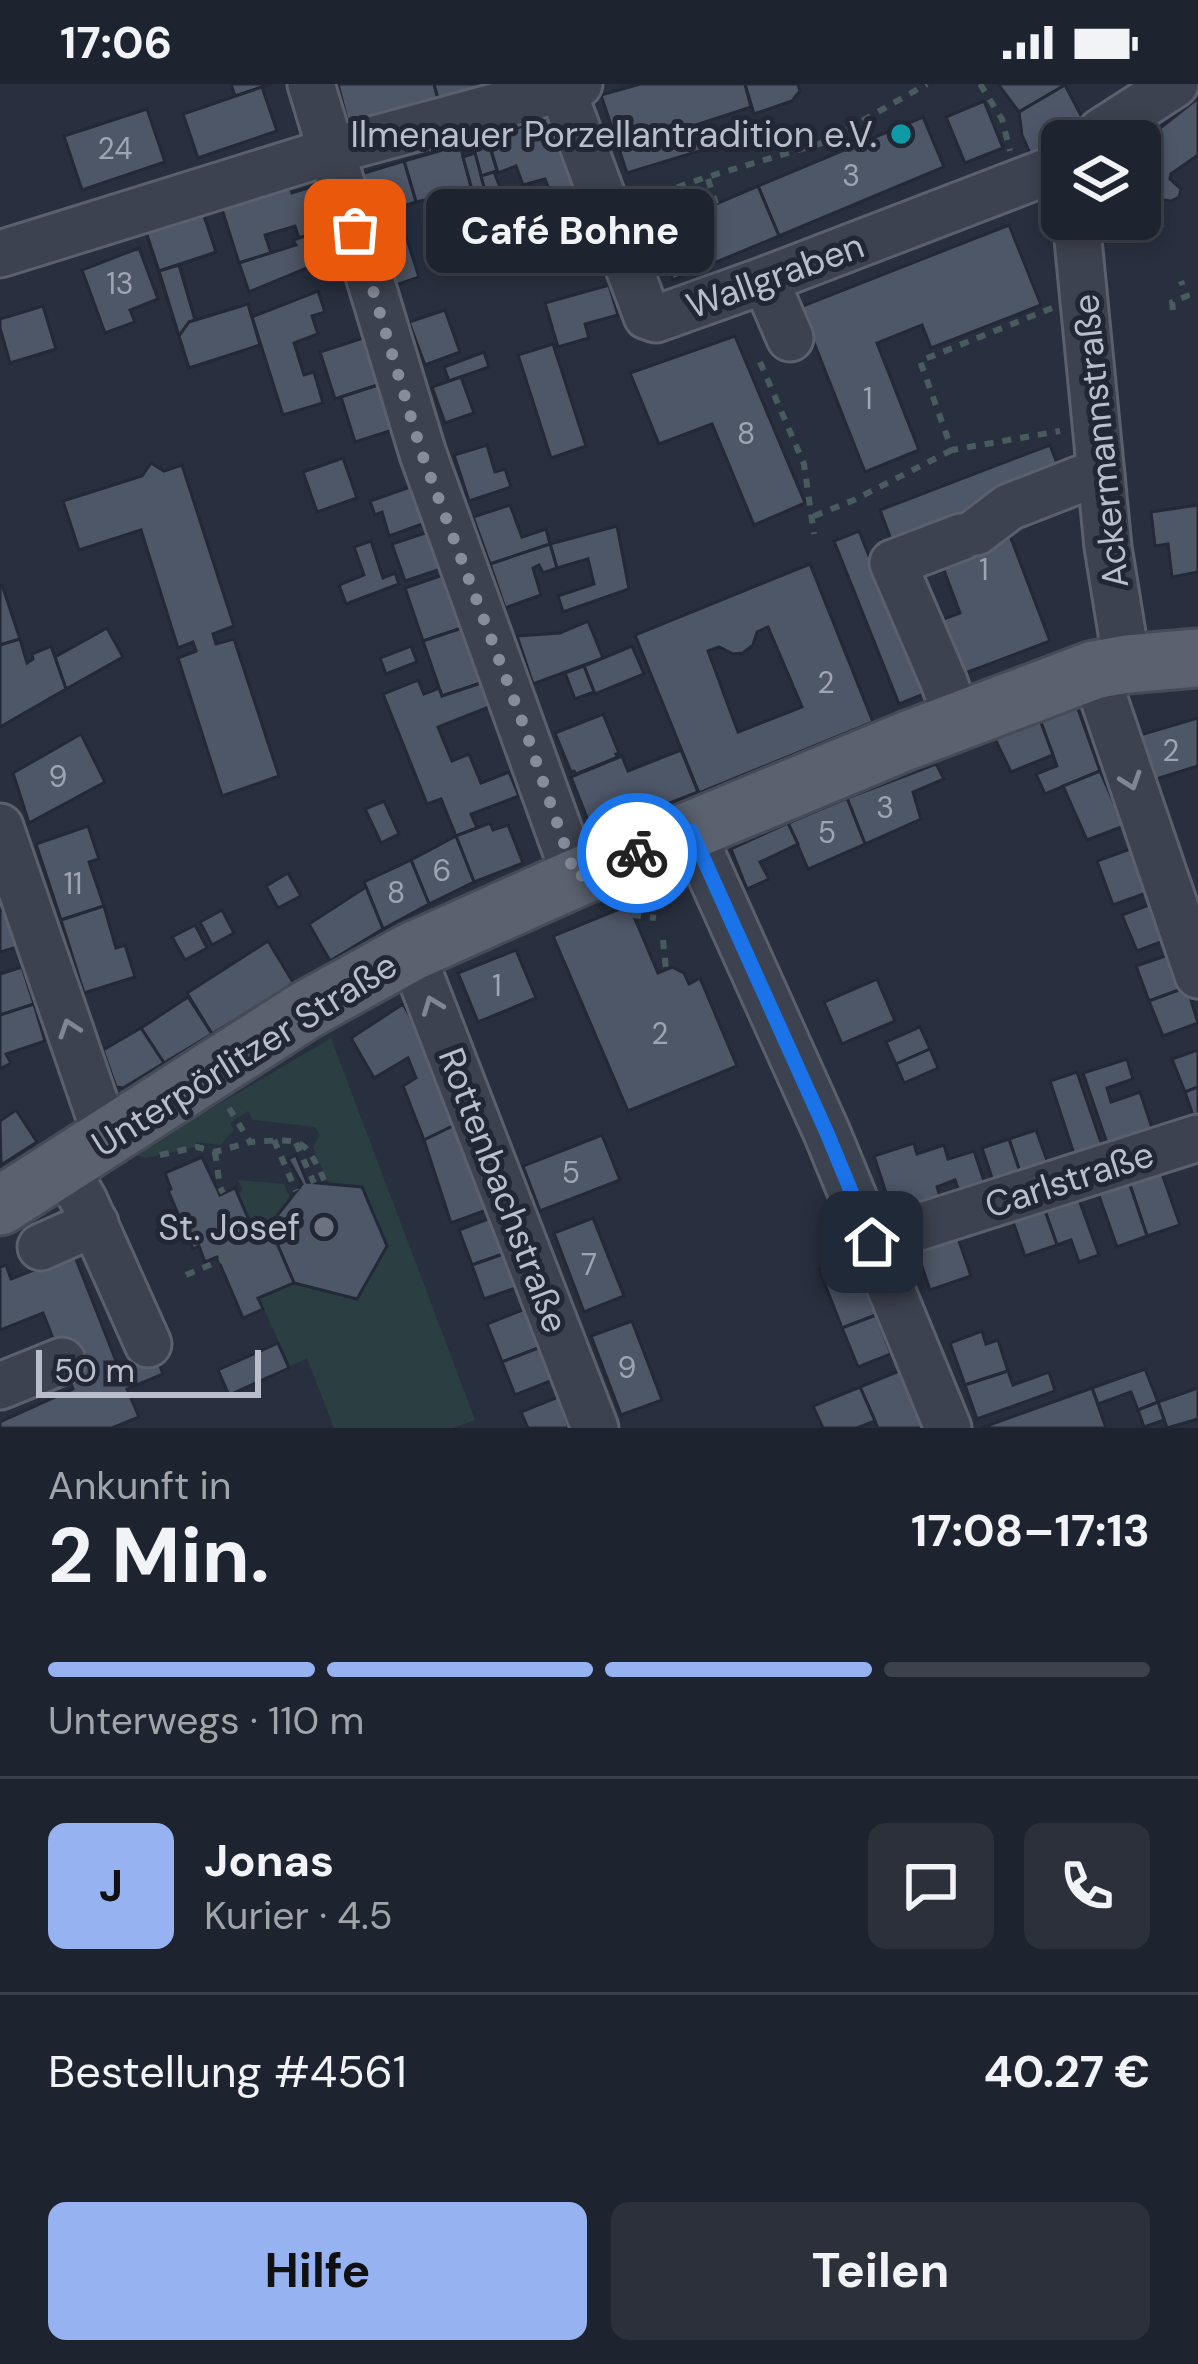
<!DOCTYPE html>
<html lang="de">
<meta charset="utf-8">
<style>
body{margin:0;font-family:"DM Sans",sans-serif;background:#2b303b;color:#f1f3f6;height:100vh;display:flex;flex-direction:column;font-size:45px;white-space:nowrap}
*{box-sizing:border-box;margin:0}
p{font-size:39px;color:#a1a4aa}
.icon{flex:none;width:66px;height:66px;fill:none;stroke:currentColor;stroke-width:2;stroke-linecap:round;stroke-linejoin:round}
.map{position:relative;height:1344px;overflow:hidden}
.side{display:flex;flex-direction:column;background:#1e242f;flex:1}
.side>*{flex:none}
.buttons{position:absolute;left:1041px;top:36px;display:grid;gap:24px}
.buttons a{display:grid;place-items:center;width:120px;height:120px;border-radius:18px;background:#1e242f;box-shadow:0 6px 18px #0003,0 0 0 3px #3c414b;font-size:60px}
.scale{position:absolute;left:36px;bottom:30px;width:225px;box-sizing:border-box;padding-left:12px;border:6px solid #b9beca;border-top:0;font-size:33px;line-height:42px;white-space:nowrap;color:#b9beca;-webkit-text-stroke:9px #212735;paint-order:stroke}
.pin{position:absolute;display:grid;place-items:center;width:102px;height:102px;color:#fff;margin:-51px;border-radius:24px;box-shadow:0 6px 18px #0006}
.courier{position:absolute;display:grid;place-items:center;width:120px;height:120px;margin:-60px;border:9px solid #1a73e8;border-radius:50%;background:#fff;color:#222;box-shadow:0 3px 15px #0007}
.bubble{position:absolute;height:84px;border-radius:18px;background:#1e242f;box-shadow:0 6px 18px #0003,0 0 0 3px #3c414b;font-size:39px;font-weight:700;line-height:84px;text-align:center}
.headline em{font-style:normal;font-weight:700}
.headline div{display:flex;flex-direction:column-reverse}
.headline{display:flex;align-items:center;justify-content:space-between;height:204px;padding:0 48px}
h1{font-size:78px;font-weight:700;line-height:90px}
.bar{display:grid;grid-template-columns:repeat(4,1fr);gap:18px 12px;align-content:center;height:144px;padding:0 48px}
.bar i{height:15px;border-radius:9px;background:#3c414b}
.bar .current{background:#97b2f0}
.bar p{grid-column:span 4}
.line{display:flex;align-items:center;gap:30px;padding:0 48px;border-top:3px solid #3c414b}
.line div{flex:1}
.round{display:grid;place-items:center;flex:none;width:126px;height:126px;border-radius:18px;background:#2b303b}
.cta{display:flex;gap:24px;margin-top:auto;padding:24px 48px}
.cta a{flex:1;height:138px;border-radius:18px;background:#97b2f0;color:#111;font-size:48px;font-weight:700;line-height:138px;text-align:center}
.cta a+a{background:#2b303b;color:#f1f3f6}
.status{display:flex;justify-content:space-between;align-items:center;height:84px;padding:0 60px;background:#1e242f;direction:ltr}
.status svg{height:33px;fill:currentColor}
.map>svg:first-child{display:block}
</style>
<div class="status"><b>17:06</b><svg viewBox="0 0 49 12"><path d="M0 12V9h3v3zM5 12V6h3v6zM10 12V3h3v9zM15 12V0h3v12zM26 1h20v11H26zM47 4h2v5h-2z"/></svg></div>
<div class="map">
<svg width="1198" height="1344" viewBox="0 0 1198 1344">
<rect width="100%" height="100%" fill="#28303f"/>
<g fill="#2b3e41">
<polygon points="331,954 475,1336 453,1344 334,1344 307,1274 290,1282 259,1214 294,1199 357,1215 387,1162 362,1103 329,1100 313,1063 320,1051 315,1043 253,1036 248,1027 230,1039 234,1046 220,1061 196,1058 197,1063 146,1074 128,1068 223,1018"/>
<polygon points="238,1096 284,1100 290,1115 270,1143 255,1150 237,1109 243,1107"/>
</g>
<g fill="#4e5768" stroke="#232937" stroke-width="3" fill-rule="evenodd">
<polygon points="231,0 271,0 235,12"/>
<polygon points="338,0 434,0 439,18 359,42 347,35"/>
<polygon points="434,0 498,0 439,18"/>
<polygon points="640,0 745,0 751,23 699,40 706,65 627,89 601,11"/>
<polygon points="745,0 798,0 800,7 792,17 754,30"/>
<polygon points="998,0 1064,0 1065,1 1019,28"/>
<polygon points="1065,1 1086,41 1069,57 1062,57 1062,63 1033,76 1022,51 1019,28"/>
<polygon points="262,3 277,47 198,74 183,30"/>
<polygon points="1198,14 1198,71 1171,90 1170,95 1181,105 1179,113 1171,117 1164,116 1159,114 1160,104 1156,100 1140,88 1140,60"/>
<polygon points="984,17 1003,64 965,79 946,33"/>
<polygon points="147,25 165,78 82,106 64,52"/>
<polygon points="923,33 944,83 779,152 758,102"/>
<polygon points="549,34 595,138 565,146 545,95 523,101 516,82 498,89 487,53"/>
<polygon points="487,53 497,87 481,92 472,58"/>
<polygon points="460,61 487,161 440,173 425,116 416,118 404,77"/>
<polygon points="475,69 499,158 487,161 463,73"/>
<polygon points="404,77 416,118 397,124 419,193 396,201 361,90"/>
<polygon points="494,88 510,128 534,119 539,129 552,125 561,146 499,158 481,92"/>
<polygon points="289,100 292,109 318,101 332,143 299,154 295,142 265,151 271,169 239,179 221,122"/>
<polygon points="758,102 779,152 673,196 652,147"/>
<polygon points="203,129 216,168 179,181 195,236 248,220 260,261 189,284 146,148"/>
<polygon points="203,129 216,168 159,187 146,148"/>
<polygon points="1009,141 1041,221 931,264 922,241 877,259 919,366 865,388 800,223"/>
<polygon points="332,143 338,171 249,208 239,179 296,161 293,156"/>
<polygon points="139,164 158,215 130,226 135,238 105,249 82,186"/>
<polygon points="179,181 195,236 189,238 179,252 159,187"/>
<polygon points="609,201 618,231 585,240 589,254 558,263 545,219"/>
<polygon points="318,207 325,228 312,232 318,250 294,259 304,291 314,288 323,319 283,331 252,233"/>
<polygon points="248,220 260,261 189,284 179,252 189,238"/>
<polygon points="43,222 56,265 10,279 0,244 0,235"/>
<polygon points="445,226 460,268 425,281 409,238"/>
<polygon points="735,252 805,419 754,441 712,340 659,360 630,289"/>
<polygon points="366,253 381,300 335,315 320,268"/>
<polygon points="553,260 586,362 551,374 518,271"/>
<polygon points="484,268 489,283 449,297 444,283"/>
<polygon points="461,293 474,329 445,339 432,303"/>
<polygon points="381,300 396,345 355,358 341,313"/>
<polygon points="487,361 495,388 505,385 511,403 469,417 454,371"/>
<polygon points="1050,361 1062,392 1009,449 1050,557 952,594 931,540 960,529 939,473 892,458 880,426"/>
<polygon points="343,374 357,414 317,428 303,388"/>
<polygon points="151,379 164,387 182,381 234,542 213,550 216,560 234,555 279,692 222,712 178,574 196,567 193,558 178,564 141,446 79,466 63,417 142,392"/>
<polygon points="416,401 428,438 389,452 382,428 375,431 370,417"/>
<polygon points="510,421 522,453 546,445 550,460 490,480 473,433"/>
<polygon points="1198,421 1198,488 1172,493 1168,460 1155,462 1151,428"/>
<polygon points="617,442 629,505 563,528 558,512 594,500 588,475 557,484 550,460"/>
<polygon points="431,447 444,484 405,497 392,460"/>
<polygon points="859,447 924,610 899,620 834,457"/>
<polygon points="371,457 383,494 395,489 399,500 346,520 339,501 364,491 354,463"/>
<polygon points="550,460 557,484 543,489 539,481 533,484 541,511 505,524 490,480"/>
<path d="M810,480L873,638L699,709L635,551ZM768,543L802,623L738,648L708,567L719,563L733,570L743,569L753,561L757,548Z"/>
<polygon points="446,490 465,543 423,557 405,504"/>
<polygon points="2,501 20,555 0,561 0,502"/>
<polygon points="588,537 603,574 533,600 517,552 560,549"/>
<polygon points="465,543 484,598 442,612 423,557"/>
<polygon points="107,544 123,573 66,605 55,573"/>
<polygon points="20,555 27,579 33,575 32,570 51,562 66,605 0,643 0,561"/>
<polygon points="411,562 417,578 386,590 380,574"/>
<polygon points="632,562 644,590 595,610 584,582"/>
<polygon points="584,582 594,608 575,615 565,589"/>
<polygon points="418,596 424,610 439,604 442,612 484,598 489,623 438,643 452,677 469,670 481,699 509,688 519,712 471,730 477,744 456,752 441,715 427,720 383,610"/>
<polygon points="1077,622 1100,687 1045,710 1036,690 1057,682 1040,636"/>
<polygon points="603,630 619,669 616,670 618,673 576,690 574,687 571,688 555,649"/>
<polygon points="1198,634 1198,682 1153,696 1140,651"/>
<polygon points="1040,636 1053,671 1011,688 995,655"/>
<polygon points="81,650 105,698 29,739 13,689"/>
<polygon points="681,666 698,708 593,749 571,693 622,672 628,687"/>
<polygon points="936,680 944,695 913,708 921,735 865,760 847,714"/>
<polygon points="1100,687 1124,742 1087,756 1063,702"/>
<polygon points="847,714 865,760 808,785 788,739"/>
<polygon points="384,717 399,750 381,759 365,725"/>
<polygon points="490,739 493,746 508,741 523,779 474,798 456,752"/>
<polygon points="788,739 798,760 760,778 769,795 747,805 731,765"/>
<polygon points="88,742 99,775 89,778 104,822 61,836 36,760"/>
<polygon points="456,752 474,798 429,820 411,776"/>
<polygon points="1133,764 1149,808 1113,821 1097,777"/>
<polygon points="411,776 429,820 383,845 364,798"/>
<polygon points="288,789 301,812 278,824 266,802"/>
<polygon points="366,803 383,845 330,877 309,840"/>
<polygon points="1154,819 1169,855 1137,867 1122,831"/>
<polygon points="629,821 658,889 672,883 684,889 689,900 700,894 737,982 628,1027 553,852"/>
<polygon points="104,822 116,864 125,861 135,893 84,909 61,836"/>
<polygon points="9,824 21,862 0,868 0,827"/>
<polygon points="222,826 234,849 212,861 200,838"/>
<polygon points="195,841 207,864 185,876 172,853"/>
<polygon points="268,857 294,900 212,950 187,909"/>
<polygon points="516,866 536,914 478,938 458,889"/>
<polygon points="1174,869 1187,903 1149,917 1136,882"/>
<polygon points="22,883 34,920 0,931 0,890"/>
<polygon points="877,895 895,937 842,960 824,918"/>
<polygon points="1187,903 1198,939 1163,952 1149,917"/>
<polygon points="188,913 212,950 164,979 141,944"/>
<polygon points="34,920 45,957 6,970 11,979 0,985 0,931"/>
<polygon points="403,920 429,965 457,1040 424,1056 403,1002 416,994 408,974 374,994 351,954"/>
<polygon points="920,943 930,965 896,980 886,958"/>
<polygon points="141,944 164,979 123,1004 116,1003 103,966"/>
<polygon points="930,965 938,984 904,999 896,980"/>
<polygon points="1198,966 1198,1003 1185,1008 1172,975"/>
<polygon points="1127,975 1133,995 1107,1004 1111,1018 1140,1008 1153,1047 1108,1062 1083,989"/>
<polygon points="1077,988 1103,1064 1075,1073 1050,997"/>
<polygon points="1198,1003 1198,1042 1197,1043 1185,1008"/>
<polygon points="16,1026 37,1058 1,1081 0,1037"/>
<polygon points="457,1040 492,1124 451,1139 424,1056"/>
<polygon points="1036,1046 1049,1082 1021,1091 1009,1055"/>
<polygon points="602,1051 620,1096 540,1127 523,1082"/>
<polygon points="1009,1055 1021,1091 994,1100 982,1064"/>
<polygon points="914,1059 917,1070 944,1061 948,1075 974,1067 986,1103 960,1111 955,1096 937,1103 942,1118 894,1133 874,1072"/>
<polygon points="296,1071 307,1098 362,1103 387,1162 357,1215 294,1199 269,1142 302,1100 288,1075"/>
<polygon points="202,1073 220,1111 235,1104 255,1150 270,1143 294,1199 258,1214 263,1225 243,1234 217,1173 205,1178 199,1162 193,1165 168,1106 171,1105 165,1089"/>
<polygon points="1160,1084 1180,1141 1147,1152 1128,1095"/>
<polygon points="1128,1095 1147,1152 1117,1163 1097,1106"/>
<polygon points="1078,1113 1099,1171 1079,1178 1071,1156 1057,1161 1044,1124"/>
<polygon points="1044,1124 1057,1161 1025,1172 1012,1135"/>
<polygon points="496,1132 509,1168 472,1181 459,1146"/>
<polygon points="593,1134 624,1212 584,1228 554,1149"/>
<polygon points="958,1154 971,1192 930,1206 917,1168"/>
<polygon points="509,1168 521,1202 484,1215 472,1181"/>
<polygon points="74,1170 118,1282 154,1267 163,1290 127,1305 139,1333 112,1344 0,1344 0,1338 73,1305 43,1229 0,1246 0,1183 6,1181 11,1195"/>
<polygon points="852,1172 876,1231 842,1244 819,1185"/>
<polygon points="525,1225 541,1263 502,1278 487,1240"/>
<polygon points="876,1231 891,1270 858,1283 842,1244"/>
<polygon points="632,1237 662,1316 621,1331 591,1252"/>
<polygon points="982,1247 986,1260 998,1256 1008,1287 965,1301 950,1259"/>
<polygon points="278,1259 289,1284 229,1311 218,1286"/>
<polygon points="541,1263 553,1296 515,1311 502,1278"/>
<polygon points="1145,1285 1158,1318 1138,1326 1131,1308 1098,1320 1092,1304"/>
<polygon points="899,1287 923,1343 922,1344 878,1344 860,1303"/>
<polygon points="1008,1287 1013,1301 1049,1288 1055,1307 977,1335 965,1301"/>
<polygon points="860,1303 875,1337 857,1344 823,1344 813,1322"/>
<polygon points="1092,1304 1106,1344 981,1344"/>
<polygon points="1198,1304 1198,1335 1167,1344 1158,1318"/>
<polygon points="558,1313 569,1344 528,1344 521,1328"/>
<polygon points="1158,1318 1164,1336 1144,1343 1138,1326"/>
</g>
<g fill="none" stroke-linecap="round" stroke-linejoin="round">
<defs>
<g id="minor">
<polyline points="311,0 423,370 576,794"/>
<polyline points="560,0 647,232 656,235 765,196 1062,82"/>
<polyline points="1092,57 1101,48 1175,0"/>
<polyline points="1076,135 1108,463 1127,580"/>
<polyline points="0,170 331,67 579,0"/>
<polyline points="765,196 790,254"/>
<polyline points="976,448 1009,423 1086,393 1101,391"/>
<polyline points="1094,586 1198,891"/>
<polyline points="958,638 944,598 893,479 961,453"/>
<polyline points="0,743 107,1054"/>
<polyline points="691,747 827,1049 948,1344"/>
<polyline points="411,868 595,1344"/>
<polyline points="64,1082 84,1117 148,1260"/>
<polyline points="872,1158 1198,1054"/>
<polyline points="41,1163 95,1139"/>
<polyline points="0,1302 62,1277"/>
</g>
<polyline id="major" points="0,1122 306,926 411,868 576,794 906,657 1094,586 1127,580 1198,574"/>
</defs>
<use href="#minor" stroke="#5a606d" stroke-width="51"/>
<use href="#major" stroke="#464b58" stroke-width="63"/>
<g stroke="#4a5b5f" stroke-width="6" stroke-dasharray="9 9" stroke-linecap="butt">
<polyline points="980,0 1002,35 1010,67"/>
<polyline points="708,95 716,120"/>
<polyline points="1140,110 1162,144"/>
<polyline points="643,115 707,93 825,58 927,0"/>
<polyline points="1052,224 920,277 952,366 1060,347"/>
<polyline points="1173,226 1172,218 1187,212 1181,197"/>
<polyline points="760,278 804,380 814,450"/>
<polyline points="814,432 854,416 952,366"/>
<polyline points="640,812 634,831 656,834"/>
<polyline points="663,856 666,885"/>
<path d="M229,1024L250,1058C302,1055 304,1051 326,1100"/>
<polyline points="274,1056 296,1107"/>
<polyline points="296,1059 314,1099"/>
<polyline points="215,1068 220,1103 223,1109"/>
<polyline points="160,1071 197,1063 215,1068 250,1058"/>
<polyline points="186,1191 233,1171"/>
</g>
<use href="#minor" stroke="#3c424f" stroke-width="45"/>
<use href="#major" stroke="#5a616f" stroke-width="57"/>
</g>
<defs><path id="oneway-chevron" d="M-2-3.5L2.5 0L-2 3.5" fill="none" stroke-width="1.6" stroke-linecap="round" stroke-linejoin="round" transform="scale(3)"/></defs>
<g stroke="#818693">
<use href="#oneway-chevron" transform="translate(1131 697) rotate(71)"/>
<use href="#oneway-chevron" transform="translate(432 921) rotate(-111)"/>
<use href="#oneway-chevron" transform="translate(69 944) rotate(-109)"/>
</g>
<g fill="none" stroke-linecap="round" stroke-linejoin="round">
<polyline stroke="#868c99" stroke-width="12" stroke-dasharray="0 21.6" points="355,146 422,370 525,645 576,794 637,769"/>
<polyline stroke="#1a73e8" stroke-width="15" points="637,769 691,747 827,1049 872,1158"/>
</g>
<circle fill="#0f9aa8" stroke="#212735" stroke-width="4.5" cx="901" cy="50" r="12"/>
<circle fill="#6b7280" stroke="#212735" stroke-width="4.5" cx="324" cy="1143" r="12"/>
<g text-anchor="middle" stroke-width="10" stroke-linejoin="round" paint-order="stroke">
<g font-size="30" fill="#9ea4b2">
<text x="115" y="75">24</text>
<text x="851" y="102">3</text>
<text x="120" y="210">13</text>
<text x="868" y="325">1</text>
<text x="746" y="360">8</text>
<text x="984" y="496">1</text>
<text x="826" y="609">2</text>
<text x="1171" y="677">2</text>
<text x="58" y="703">9</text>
<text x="885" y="734">3</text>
<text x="827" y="759">5</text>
<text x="442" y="797">6</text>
<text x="73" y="810">11</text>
<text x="396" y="819">8</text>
<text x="497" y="912">1</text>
<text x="660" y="960">2</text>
<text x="571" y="1099">5</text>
<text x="589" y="1191">7</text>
<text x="627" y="1294">9</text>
</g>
<g font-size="36" fill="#b9beca" stroke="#212735" text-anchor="end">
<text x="877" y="63">Ilmenauer Porzellantradition e.V.</text>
<text x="300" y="1156">St. Josef</text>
</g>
<g font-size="36" fill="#b9beca" stroke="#212735">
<text transform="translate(775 191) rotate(-20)" y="13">Wallgraben</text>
<text transform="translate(1100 357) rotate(-96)" y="13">Ackermannstraße</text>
<text transform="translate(244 970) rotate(-32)" y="13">Unterpörlitzer Straße</text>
<text transform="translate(1069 1095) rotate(-18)" y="13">Carlstraße</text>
<text transform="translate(504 1106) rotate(69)" y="13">Rottenbachstraße</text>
</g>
</g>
</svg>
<div class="buttons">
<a><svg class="icon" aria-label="layers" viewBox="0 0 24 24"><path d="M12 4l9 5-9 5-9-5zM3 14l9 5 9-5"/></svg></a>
</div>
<div class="scale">50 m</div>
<div class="pin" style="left:355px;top:146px;background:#ea580c"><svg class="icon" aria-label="bag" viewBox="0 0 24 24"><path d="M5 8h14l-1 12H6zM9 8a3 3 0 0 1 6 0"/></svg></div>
<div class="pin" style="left:872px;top:1158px;background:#1f2937"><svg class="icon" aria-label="home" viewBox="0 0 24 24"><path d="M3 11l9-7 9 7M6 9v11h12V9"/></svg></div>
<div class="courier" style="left:637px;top:769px"><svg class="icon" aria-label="bike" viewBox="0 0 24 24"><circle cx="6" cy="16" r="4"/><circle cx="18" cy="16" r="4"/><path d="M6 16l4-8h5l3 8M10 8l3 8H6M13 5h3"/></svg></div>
<div class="bubble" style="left:426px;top:105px;width:288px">Café Bohne</div>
</div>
<section class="side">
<div class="headline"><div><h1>2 Min.</h1><p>Ankunft in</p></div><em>17:08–17:13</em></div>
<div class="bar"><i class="current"></i><i class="current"></i><i class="current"></i><i></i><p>Unterwegs · 110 m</p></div>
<div class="line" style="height:216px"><b class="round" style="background:#97b2f0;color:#111">J</b><div><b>Jonas</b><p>Kurier · 4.5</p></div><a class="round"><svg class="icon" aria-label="chat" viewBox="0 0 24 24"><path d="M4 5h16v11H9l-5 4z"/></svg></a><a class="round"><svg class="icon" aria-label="phone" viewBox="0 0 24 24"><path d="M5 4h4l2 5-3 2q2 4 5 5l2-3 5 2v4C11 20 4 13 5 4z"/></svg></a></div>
<div class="line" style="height:156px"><div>Bestellung #4561</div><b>40.27 €</b></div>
<div class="cta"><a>Hilfe</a><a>Teilen</a></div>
</section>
